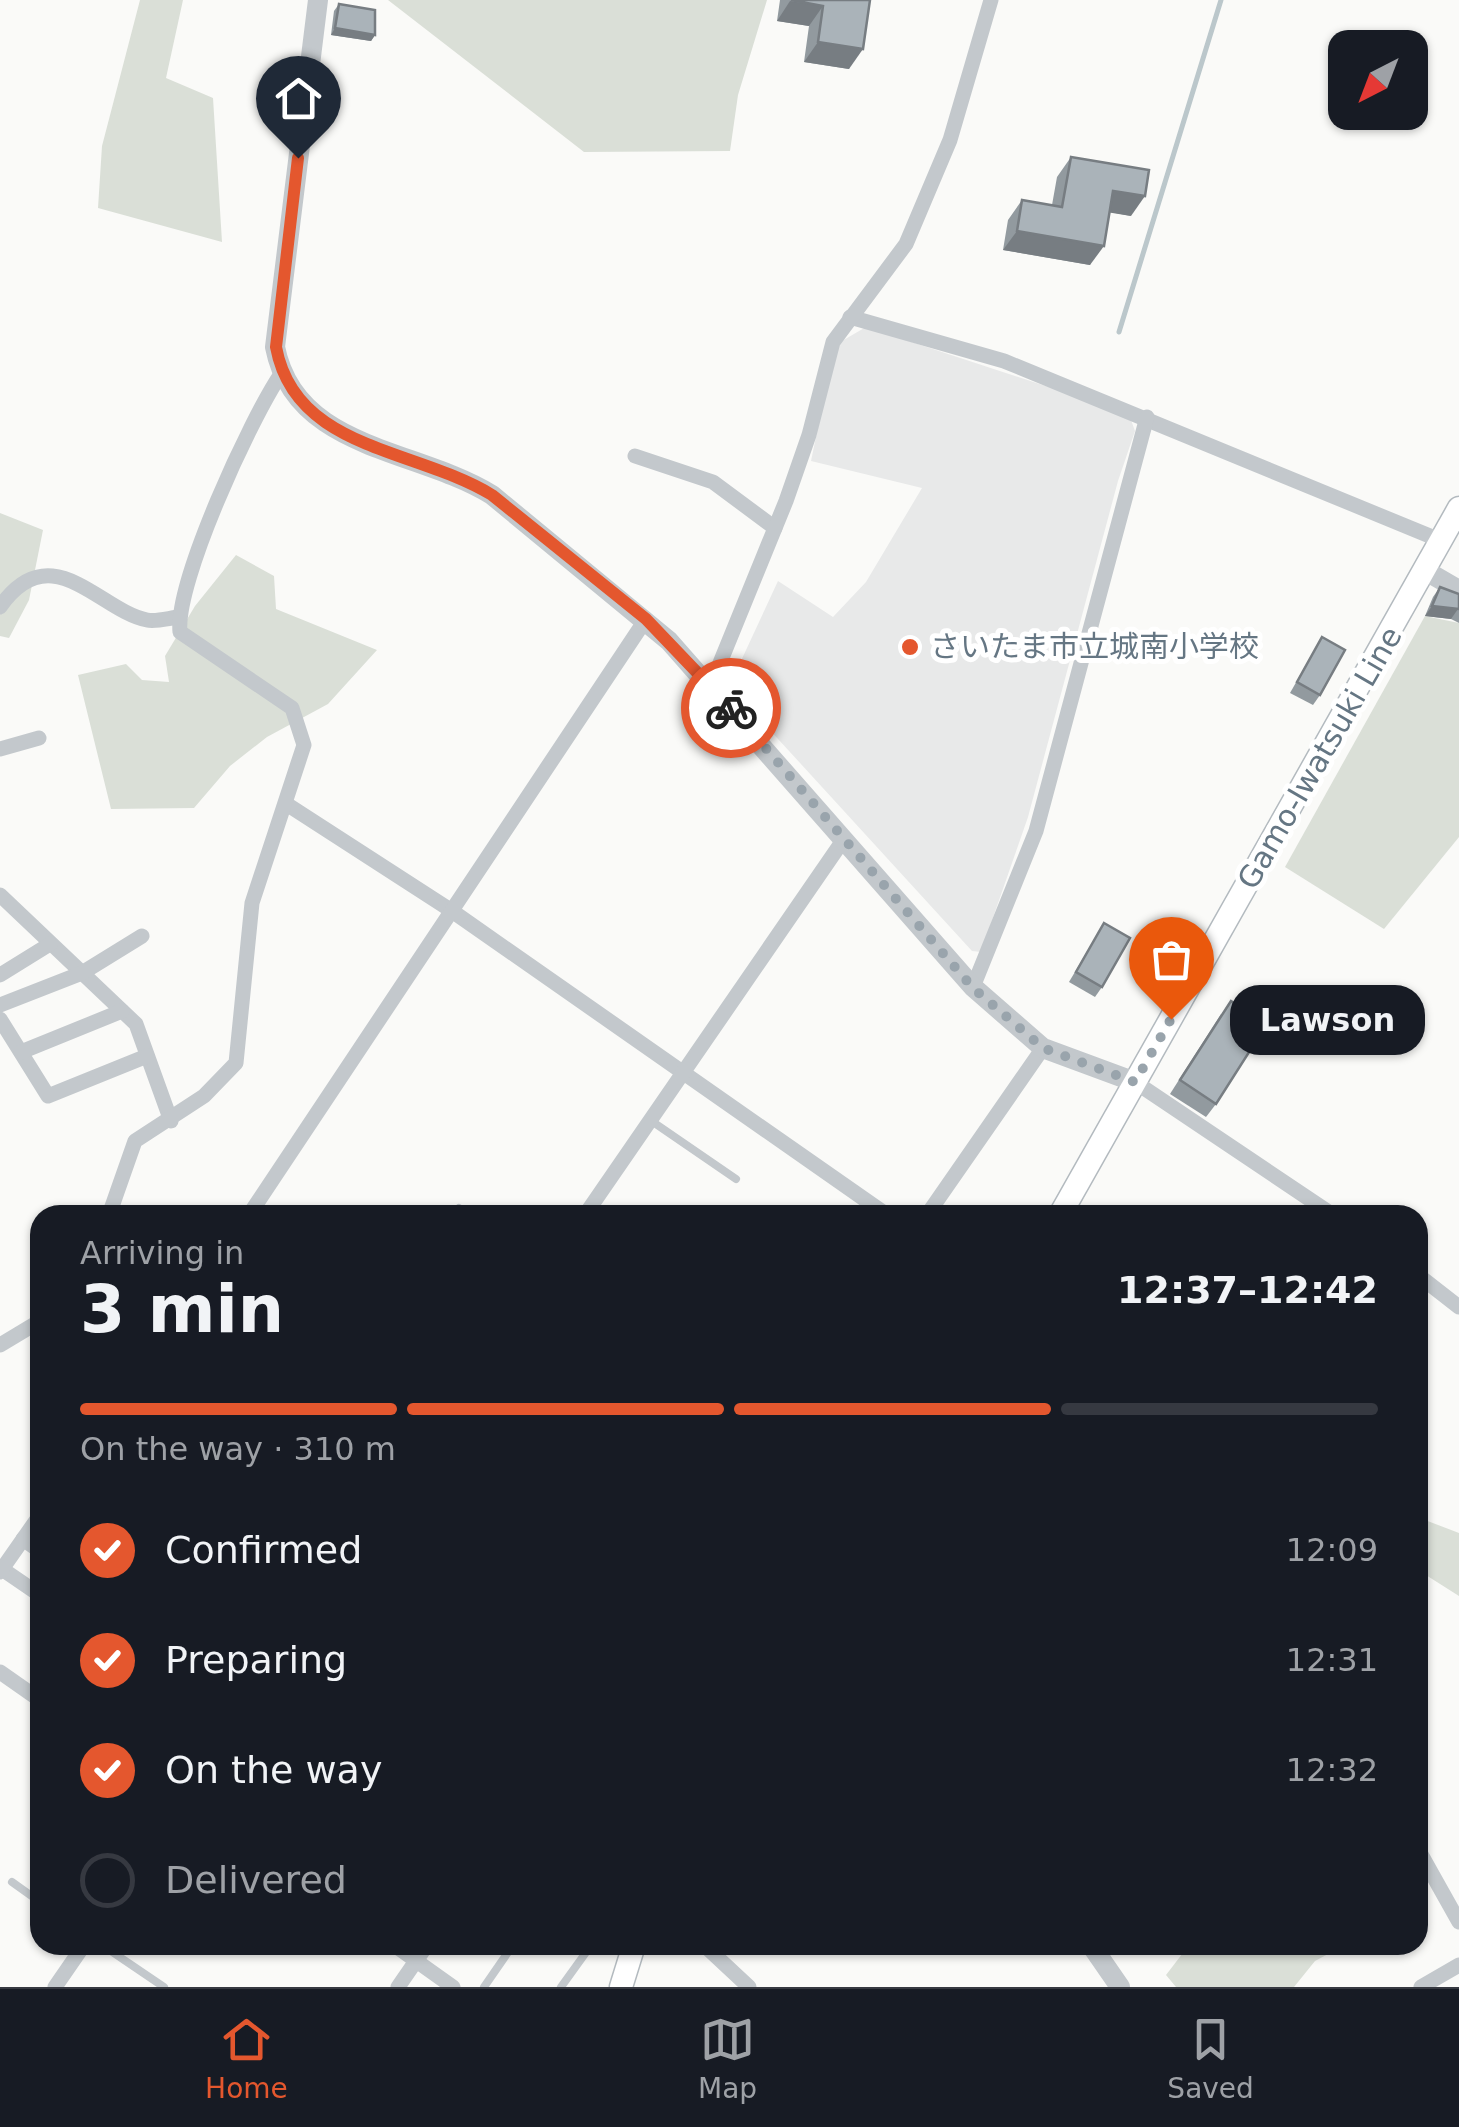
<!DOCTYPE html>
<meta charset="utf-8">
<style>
body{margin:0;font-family:"DejaVu Sans","Noto Sans JP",sans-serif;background:#242831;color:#f1f3f6;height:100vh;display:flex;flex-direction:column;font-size:38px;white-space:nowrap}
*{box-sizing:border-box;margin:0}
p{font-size:32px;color:#9ea1a6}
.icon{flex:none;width:55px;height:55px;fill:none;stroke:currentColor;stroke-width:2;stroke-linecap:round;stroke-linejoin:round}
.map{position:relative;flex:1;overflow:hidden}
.drawer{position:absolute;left:30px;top:1205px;width:1398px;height:750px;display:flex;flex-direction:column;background:#171b24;border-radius:30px;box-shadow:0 2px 8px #0004}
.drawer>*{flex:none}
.needle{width:65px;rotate:222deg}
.buttons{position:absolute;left:1328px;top:30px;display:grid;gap:20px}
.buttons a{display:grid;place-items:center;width:100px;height:100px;border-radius:20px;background:#171b24;box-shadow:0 2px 8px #0004;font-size:50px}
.pin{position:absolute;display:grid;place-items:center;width:85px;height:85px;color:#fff;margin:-102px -42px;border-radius:50% 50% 50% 0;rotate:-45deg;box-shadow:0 0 10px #0007}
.pin .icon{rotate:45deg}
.courier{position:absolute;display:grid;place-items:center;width:100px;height:100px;margin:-50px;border:8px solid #e4572e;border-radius:50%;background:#fff;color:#222;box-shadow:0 2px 12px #0007}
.bubble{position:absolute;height:70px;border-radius:30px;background:#171b24;box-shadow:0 2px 8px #0004;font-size:32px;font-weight:700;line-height:70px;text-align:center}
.headline em{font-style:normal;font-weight:700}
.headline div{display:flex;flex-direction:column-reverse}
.headline{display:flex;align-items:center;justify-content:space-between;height:170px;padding:0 50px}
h1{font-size:65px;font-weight:700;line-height:75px}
.bar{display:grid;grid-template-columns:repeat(4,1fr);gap:15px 10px;align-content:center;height:120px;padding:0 50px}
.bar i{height:12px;border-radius:8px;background:#363941}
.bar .selected{background:#e4572e}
.bar p{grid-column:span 4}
ol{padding:0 50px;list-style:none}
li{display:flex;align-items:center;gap:30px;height:110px}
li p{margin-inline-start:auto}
li .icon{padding:10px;border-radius:50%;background:#e4572e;color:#fff;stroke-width:4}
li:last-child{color:#9ea1a6}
li i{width:55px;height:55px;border:5px solid #363941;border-radius:50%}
.tab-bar{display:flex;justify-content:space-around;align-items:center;height:140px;border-top:2px solid #363941;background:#171b24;font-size:28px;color:#9ea1a6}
.tab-bar a{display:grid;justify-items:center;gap:5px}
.tab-bar .selected{color:#e4572e}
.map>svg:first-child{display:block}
</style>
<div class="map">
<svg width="1459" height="1987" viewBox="0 0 1459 1987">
<rect width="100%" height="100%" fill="#fafaf8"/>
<polygon fill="#e8e9e9" points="866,327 1061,391 1131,420 1135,431 1118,481 1028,817 981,952 972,951 736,693 734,676 778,581 833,617 866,582 922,488 811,461 835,345"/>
<g fill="#dadfd7">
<polygon points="140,0 183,0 166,78 213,98 222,242 98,208 102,146"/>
<polygon points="388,0 767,0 738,95 730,151 584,152"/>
<polygon points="0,513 43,530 29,600 9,638 0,636"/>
<polygon points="236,555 274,576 276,609 377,650 328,704 267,737 230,766 194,808 111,809 78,675 126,664 142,680 169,682 165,656 195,606"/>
<polygon points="1425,616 1459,623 1459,837 1384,929 1285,867"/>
<polygon points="1418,1504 1425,1520 1459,1533 1459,1596 1418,1570"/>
<polygon points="1189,1945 1345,1945 1315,1961 1294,1987 1176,1987 1166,1975"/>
</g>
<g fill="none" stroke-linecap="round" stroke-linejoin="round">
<polyline stroke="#bbc7cb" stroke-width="5" points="1119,332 1221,0"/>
<defs>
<g id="secondary">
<polyline points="1060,1215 1459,508"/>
<polyline points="621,1987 634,1945"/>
</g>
</defs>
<use href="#secondary" stroke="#b3babf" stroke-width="25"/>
<g stroke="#c3c8cc" stroke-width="8">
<polyline points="650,1120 736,1179"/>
<polyline points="459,1208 470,1215"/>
<polyline points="12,1882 40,1902"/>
<polyline points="102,1945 164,1987"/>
<polyline points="484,1987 513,1945"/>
<polyline points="561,1987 587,1951"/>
</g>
<g stroke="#c3c8cc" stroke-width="15">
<polyline points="850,317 1004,361 1442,541"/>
<polyline points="635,456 713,482 775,528"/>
<path d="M0,607C51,534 100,611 147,620C156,622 169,618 179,617"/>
<polyline points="711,685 786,501 809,435 833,342 906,244 950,140 991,0"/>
<polyline points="0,749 39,738"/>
<polyline points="288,805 452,911 887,1215"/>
<polyline points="0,895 136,1024 171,1121"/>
<polyline points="0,975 50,944"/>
<polyline points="973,987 1036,831 1147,417"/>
<polyline points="0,1005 82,973 142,936"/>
<polyline points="0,1019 48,1096 147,1056"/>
<polyline points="21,1052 122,1011"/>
<polyline points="1135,1082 1333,1215"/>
<path d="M109,1215L135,1141L204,1096L236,1063L252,903L304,745L292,708L180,632C175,582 251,418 281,374"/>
<polyline points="249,1215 646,619"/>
<polyline points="585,1215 844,839"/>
<polyline points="927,1215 1043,1048"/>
<polyline points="1418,1275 1459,1307"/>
<polyline points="0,1345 40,1321"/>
<polyline points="23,1539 40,1551"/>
<polyline points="2,1569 40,1595"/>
<polyline points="0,1572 40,1515"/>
<polyline points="0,1672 40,1700"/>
<polyline points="1418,1849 1459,1922"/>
<polyline points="394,1945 453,1987"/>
<polyline points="704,1945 749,1987"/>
<polyline points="55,1987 84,1945"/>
<polyline points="398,1987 427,1945"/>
<polyline points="1421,1987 1459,1965"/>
</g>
<g stroke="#c3c8cc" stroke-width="20">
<path d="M318,0L275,347C295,450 416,448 492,495L669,641L973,987L1043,1048L1135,1082"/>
<polyline points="1426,571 1459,590"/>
<polyline points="1091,1945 1120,1987"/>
</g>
<use href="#secondary" stroke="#fff" stroke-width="22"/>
</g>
<g fill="#929a9f">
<polygon points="780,0 870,0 849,69 804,62 809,26 777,21"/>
<polygon points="339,4 375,35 371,41 331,35 334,11"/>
<polygon points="1071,157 1131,216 1110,212 1090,265 1003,250 1008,220 1022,200 1052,205 1057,177"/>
<polygon points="1440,587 1459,594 1459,623 1451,619 1425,616 1433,597"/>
<polygon points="1322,637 1320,695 1313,705 1290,693"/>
<polygon points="1104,923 1102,987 1095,997 1069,982"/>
<polygon points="1221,1014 1216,1104 1206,1117 1170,1094"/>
</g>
<g fill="#777d82">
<polygon points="790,1 823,6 809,26 777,21"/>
<polygon points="335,28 375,35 371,41 331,35"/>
<polygon points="818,42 863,49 849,69 804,62"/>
<polygon points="1113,191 1145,196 1131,216 1100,211"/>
<polygon points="1017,231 1104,246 1090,265 1003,250"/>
<polygon points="1432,606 1458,609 1451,619 1425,616"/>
</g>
<g fill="#aab3b9" stroke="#777d82" stroke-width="2.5">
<polygon points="791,0 870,0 863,49 818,42 823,6"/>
<polygon points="339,4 375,10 375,35 335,28"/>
<polygon points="1071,157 1149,170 1145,196 1113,191 1104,246 1017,231 1022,200 1062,207"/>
<polygon points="1440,587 1459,594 1459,609 1432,606"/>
<polygon points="1322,637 1345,650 1320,695 1297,682"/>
<polygon points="1104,923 1130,938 1102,987 1076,972"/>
<polygon points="1231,1001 1267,1024 1216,1104 1180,1080"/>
</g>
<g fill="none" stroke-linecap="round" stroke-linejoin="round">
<polyline stroke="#99a4ac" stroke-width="10" stroke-dasharray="0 18" points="731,708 973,988 1043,1048 1135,1082 1171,1019"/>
<path stroke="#e4572e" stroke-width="12" d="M298,158L276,347C295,450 415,448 492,495L646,619L731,708"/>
</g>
<circle fill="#e4572e" stroke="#fff" stroke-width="4" cx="910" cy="647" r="10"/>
<g text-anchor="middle" stroke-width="10" stroke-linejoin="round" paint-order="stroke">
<g font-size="30" fill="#657683" stroke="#fff" text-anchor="start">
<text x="930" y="657">さいたま市立城南小学校</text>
</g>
<g font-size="30" fill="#657683" stroke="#fff">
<text transform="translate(1320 758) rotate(-60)" y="10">Gamo-Iwatsuki Line</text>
</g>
</g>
</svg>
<div class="buttons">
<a><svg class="needle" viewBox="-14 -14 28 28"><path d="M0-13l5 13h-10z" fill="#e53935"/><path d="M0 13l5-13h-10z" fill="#9ea1a6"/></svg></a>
</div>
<div class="pin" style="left:1171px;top:1019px;background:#ea580c"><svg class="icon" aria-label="bag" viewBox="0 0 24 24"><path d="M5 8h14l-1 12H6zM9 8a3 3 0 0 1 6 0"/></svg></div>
<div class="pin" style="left:298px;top:158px;background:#1f2937"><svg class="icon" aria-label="home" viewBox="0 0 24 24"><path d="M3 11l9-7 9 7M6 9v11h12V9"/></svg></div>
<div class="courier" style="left:731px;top:708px"><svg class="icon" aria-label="bike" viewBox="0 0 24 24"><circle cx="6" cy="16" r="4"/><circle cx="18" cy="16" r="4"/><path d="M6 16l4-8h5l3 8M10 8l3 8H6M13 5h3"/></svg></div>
<div class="bubble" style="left:1230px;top:985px;width:195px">Lawson</div>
<section class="drawer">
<div class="headline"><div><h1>3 min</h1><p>Arriving in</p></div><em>12:37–12:42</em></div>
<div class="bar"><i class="selected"></i><i class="selected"></i><i class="selected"></i><i></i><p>On the way · 310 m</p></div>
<ol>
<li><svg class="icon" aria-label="check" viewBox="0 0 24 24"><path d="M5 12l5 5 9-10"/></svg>Confirmed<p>12:09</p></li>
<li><svg class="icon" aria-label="check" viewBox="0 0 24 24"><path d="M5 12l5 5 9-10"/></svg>Preparing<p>12:31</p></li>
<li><svg class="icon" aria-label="check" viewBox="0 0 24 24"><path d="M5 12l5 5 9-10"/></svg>On the way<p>12:32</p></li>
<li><i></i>Delivered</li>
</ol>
</section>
</div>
<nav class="tab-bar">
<a class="selected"><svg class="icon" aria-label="home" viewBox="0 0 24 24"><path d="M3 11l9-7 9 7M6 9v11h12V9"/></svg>Home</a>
<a><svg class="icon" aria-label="map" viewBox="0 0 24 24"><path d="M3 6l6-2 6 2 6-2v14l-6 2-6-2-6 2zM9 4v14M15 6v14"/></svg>Map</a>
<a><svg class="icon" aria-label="saved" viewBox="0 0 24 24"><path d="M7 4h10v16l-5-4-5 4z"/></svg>Saved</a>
</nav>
